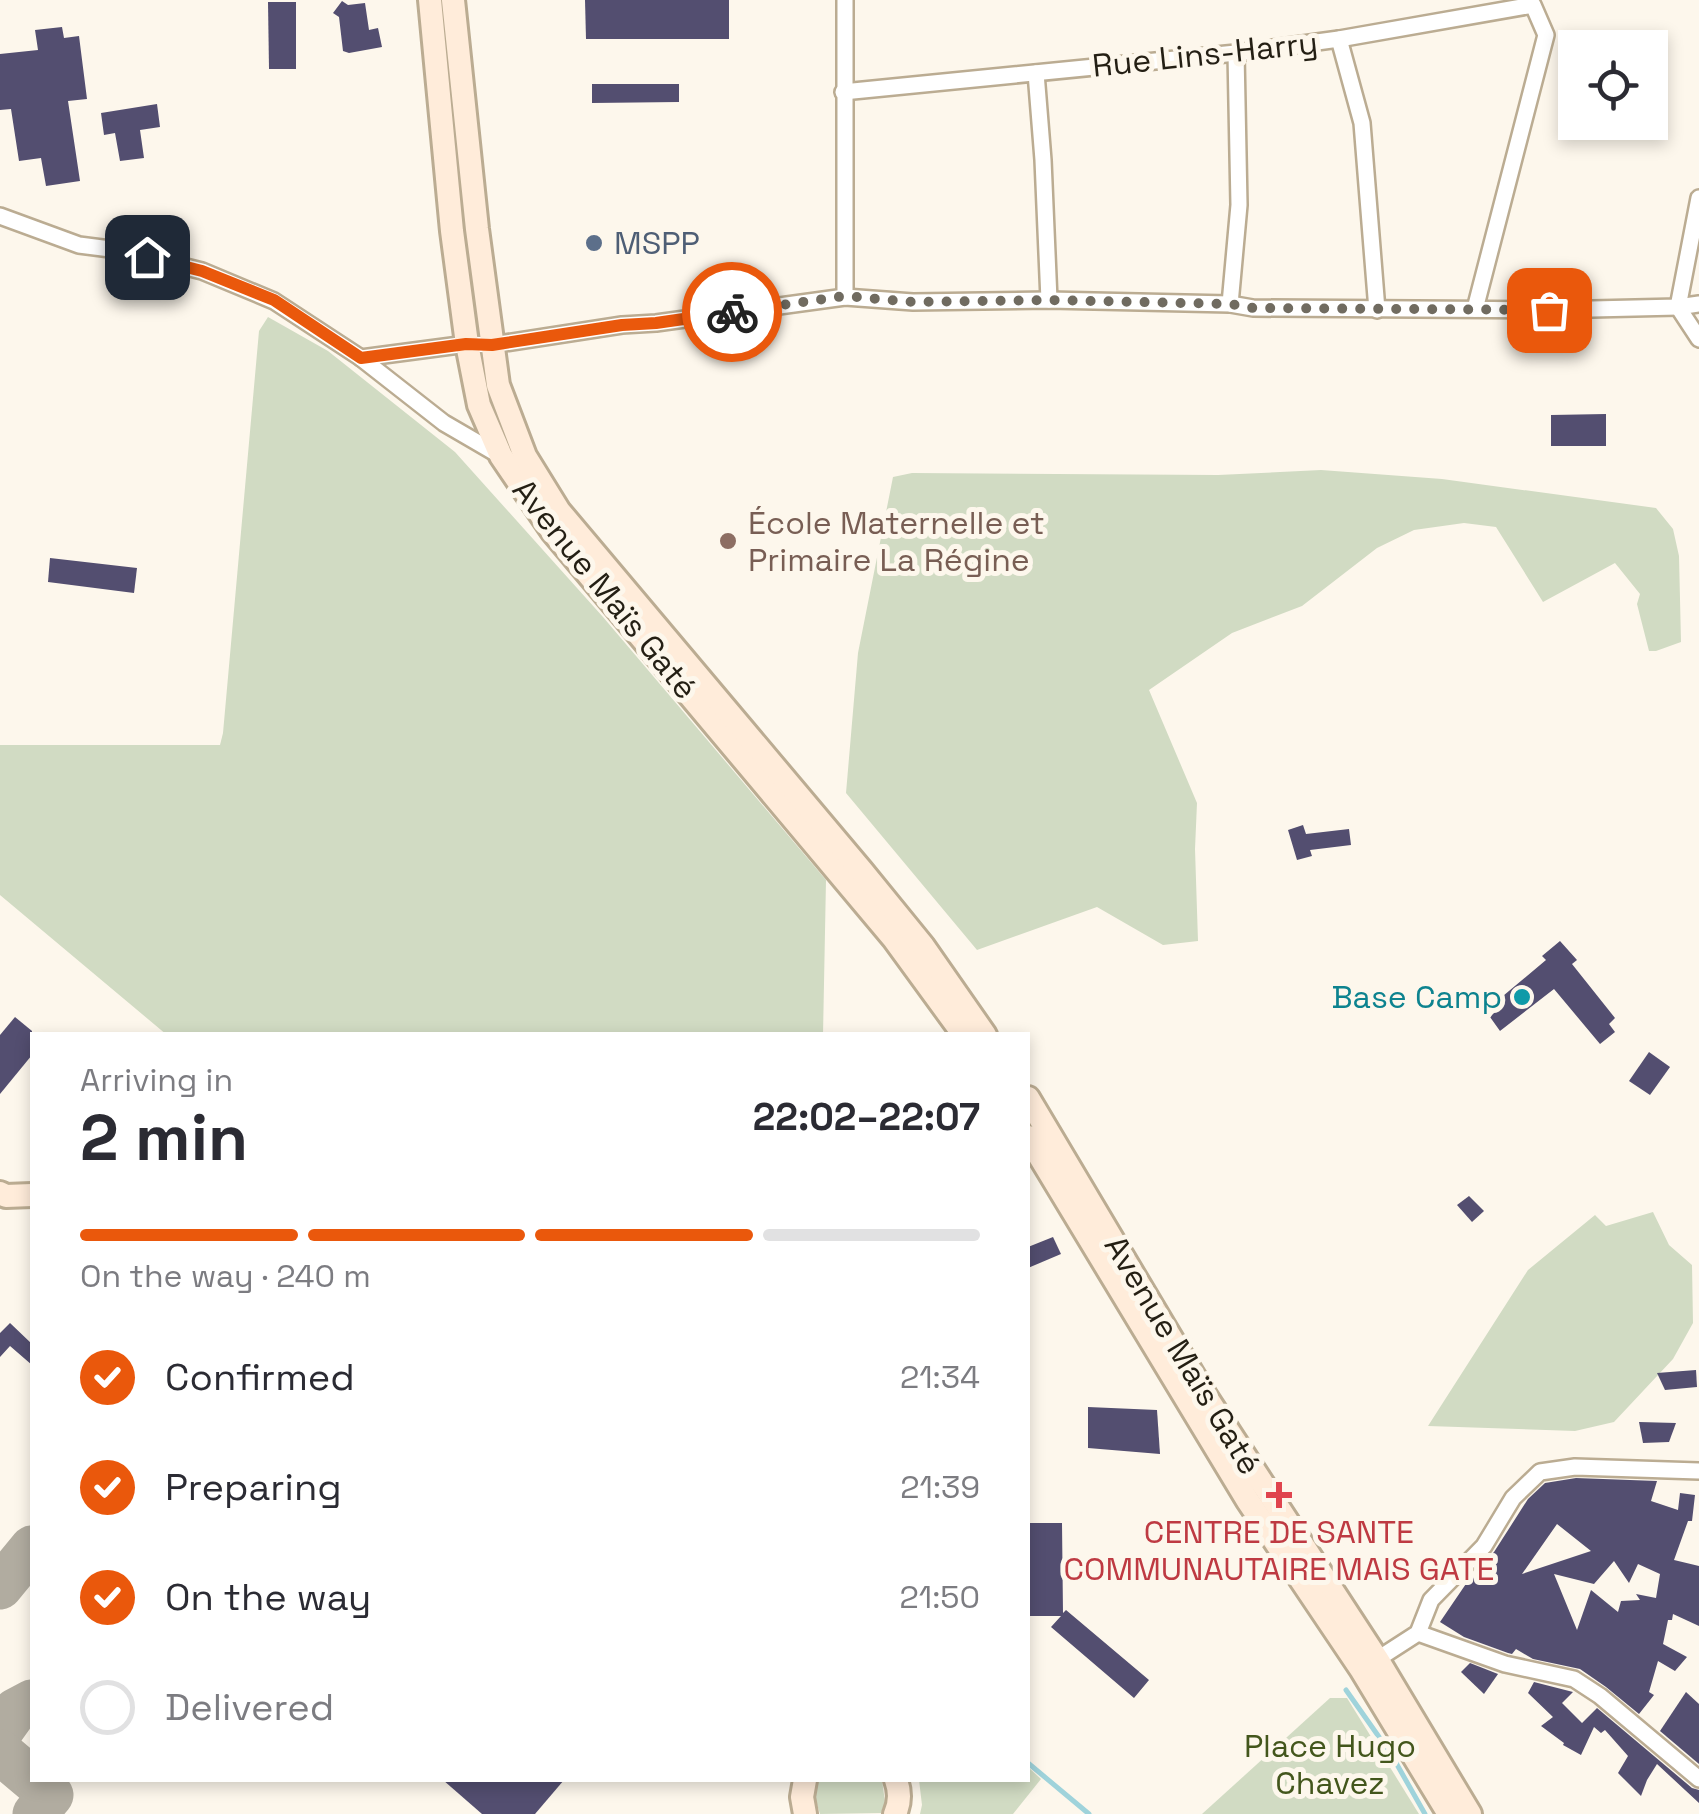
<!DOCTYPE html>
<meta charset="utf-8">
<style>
body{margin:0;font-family:"Space Grotesk",sans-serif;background:#f2f2f3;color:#2b2b33;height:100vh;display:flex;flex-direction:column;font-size:38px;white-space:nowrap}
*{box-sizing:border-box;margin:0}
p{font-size:32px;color:#7c7c81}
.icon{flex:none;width:55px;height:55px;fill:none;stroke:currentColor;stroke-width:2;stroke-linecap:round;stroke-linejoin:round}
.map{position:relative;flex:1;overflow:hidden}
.drawer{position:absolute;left:30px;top:1032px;width:1000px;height:750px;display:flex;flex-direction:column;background:#fff;border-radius:0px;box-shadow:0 5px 15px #0003}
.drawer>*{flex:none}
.buttons{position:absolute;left:1558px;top:30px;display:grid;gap:20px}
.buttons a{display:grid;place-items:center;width:110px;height:110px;border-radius:0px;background:#fff;box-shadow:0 5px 15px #0003;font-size:50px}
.pin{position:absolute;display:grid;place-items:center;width:85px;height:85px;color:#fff;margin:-42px;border-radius:20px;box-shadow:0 5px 15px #0006}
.courier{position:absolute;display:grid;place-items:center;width:100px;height:100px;margin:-50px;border:8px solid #ea580c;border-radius:50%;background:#fff;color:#222;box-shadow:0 2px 12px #0007}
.head em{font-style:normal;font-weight:800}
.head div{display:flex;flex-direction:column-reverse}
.head{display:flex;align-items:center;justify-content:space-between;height:170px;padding:0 50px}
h1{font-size:65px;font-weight:800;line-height:75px}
.bar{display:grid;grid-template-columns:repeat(4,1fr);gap:15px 10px;align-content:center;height:120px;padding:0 50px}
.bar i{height:12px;border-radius:8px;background:#e1e1e2}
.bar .on{background:#ea580c}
.bar p{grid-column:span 4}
ol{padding:0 50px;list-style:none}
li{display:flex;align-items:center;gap:30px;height:110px}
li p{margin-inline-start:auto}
li .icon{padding:10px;border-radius:50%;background:#ea580c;color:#fff;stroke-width:4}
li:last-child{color:#7c7c81}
li i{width:55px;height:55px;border:5px solid #e1e1e2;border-radius:50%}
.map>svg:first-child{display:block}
</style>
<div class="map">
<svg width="1699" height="1814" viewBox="0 0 1699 1814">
<rect width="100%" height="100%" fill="#fdf7ec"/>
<g fill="#d1dbc3">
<polygon points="268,317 328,351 455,452 603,617 826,880 823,1035 167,1035 0,895 0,745 220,745 223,733 259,331"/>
<polygon points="1321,470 1442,479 1656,508 1673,529 1679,556 1681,642 1656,651 1649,651 1637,604 1640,594 1615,563 1543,602 1496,527 1464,523 1414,530 1377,548 1302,606 1232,633 1149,690 1197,803 1195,849 1198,941 1163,945 1097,907 977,950 846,793 858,653 893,477 912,473 1218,475"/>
<polygon points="1653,1212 1669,1245 1692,1265 1693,1323 1673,1359 1614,1422 1575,1431 1428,1426 1528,1270 1595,1215 1606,1226"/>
<polygon points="1330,1698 1347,1698 1419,1814 1202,1814"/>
<polygon points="1028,1767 1041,1779 1013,1814 920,1814 922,1805 919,1780 1028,1780"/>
<polygon points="818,1780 882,1780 885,1802 881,1813 820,1814 814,1795"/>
</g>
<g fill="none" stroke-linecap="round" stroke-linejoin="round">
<g stroke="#9fd3db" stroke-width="5">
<polyline points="1346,1690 1391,1754 1425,1814"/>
<polyline points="1028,1763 1089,1814"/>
</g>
<g stroke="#b1aca0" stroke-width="45">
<polyline points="0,1587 32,1548"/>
<polyline points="0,1732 15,1711 32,1702"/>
<polyline points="0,1752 51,1795 35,1814"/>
</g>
</g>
<g fill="#534e70" fill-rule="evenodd">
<polygon points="585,0 729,0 729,39 586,39"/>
<polygon points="342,1 348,5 365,3 369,30 378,28 382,47 349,53 343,51 339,17 333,13"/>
<polygon points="268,2 296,2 296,69 269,69"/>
<polygon points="62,27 64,38 79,36 87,99 68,101 80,181 46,186 41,158 19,161 11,109 0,110 0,54 38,50 35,30"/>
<polygon points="592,84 679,84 679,102 592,103"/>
<polygon points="157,104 160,127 140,130 144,158 120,161 115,133 104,135 101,113"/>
<polygon points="1606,414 1606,446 1551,446 1551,415"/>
<polygon points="50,558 137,568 134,593 48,582"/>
<polygon points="1303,825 1306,834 1349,829 1351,845 1310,850 1312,856 1297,860 1288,830"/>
<polygon points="1560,941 1577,960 1572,964 1615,1018 1609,1024 1615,1032 1600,1044 1554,989 1500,1031 1490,1017 1496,1011 1491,1006 1546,960 1542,956"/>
<polygon points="15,1017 32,1031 32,1055 0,1094 0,1035"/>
<polygon points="1649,1052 1670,1067 1650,1095 1629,1081"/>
<polygon points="1469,1196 1484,1211 1472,1222 1457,1205"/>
<polygon points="1053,1237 1061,1254 1028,1268 1028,1247"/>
<polygon points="10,1323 32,1344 32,1365 10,1346 0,1357 0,1333"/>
<polygon points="1696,1370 1697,1387 1665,1390 1657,1373"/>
<polygon points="1088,1407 1157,1410 1160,1454 1088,1448"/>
<polygon points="1639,1422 1676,1423 1669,1442 1643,1443"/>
<path d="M1576,1478L1657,1481L1651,1501L1678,1510L1680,1493L1695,1495L1692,1521H1688L1674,1560L1699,1566V1626L1673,1614L1672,1620H1668L1663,1644L1687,1657L1675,1671L1658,1661L1649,1692L1654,1695L1639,1714L1606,1687L1580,1669L1533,1659L1516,1649L1512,1654L1508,1653L1464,1637L1440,1622L1472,1575L1475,1582L1484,1562L1494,1552L1528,1499L1545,1483ZM1557,1524L1591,1551L1522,1574ZM1614,1561L1629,1583L1638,1564L1660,1574L1656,1598L1636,1594L1640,1600L1621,1601L1618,1612L1591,1590L1577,1630L1554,1574L1594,1584Z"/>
<polygon points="1028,1523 1062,1523 1063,1613 1066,1610 1149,1680 1134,1698 1051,1627 1061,1616 1028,1616"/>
<polygon points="1470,1663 1498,1674 1484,1694 1461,1672"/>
<polygon points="1534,1682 1573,1692 1562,1703 1582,1723 1597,1708 1692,1788 1699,1790 1699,1803 1657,1764 1647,1780 1641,1796 1618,1773 1628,1756 1605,1730 1601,1733 1594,1727 1581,1755 1563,1745 1564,1743 1541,1726 1553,1717 1528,1693"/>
<polygon points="1686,1692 1699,1704 1699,1764 1660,1731"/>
<polygon points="443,1780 564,1780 535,1814 482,1814"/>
</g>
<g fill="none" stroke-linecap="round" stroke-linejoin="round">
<defs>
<g id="minor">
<polyline points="1339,39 1362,123 1377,310"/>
<polyline points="1036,73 1043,160 1049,300"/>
<polyline points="843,92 1236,53 1339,39 1533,5 1546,35 1475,309"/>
<polyline points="1699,198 1678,307 1699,339"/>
<polyline points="0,216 79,245 118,250 202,271 274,301 361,358 444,423 499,455"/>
<polyline points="845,297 845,0"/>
<polyline points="1230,304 1239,205 1236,53"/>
<polyline points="361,358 467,344 492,345 622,325 656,323 845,297 913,302 1049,300 1230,304 1253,308 1549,310 1678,307 1699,304"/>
<polyline points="1418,1633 1505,1664 1574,1679 1600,1696 1699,1779"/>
<polyline points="1370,1664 1418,1633 1431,1600 1484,1546 1513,1498 1540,1472 1575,1467 1699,1471"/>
</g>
<g id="secondary">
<polyline points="430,0 452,231 467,344 479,405 501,456 552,531 894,939 964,1035"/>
<polyline points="453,0 477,229 498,385 525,456 559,511 862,871 923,946 985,1035"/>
<polyline points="1028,1098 1206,1397 1377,1659 1470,1814"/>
<polyline points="1028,1137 1248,1501 1361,1669 1449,1814"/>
<polyline points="0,1193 6,1196 32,1195"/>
<polyline points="805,1780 802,1797 805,1814"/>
<path d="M895,1814C900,1803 900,1791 896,1780"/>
</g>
</defs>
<use href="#minor" stroke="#bbac92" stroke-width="20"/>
<use href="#secondary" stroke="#bbac92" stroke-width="28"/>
<use href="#minor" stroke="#fff" stroke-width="15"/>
<use href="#secondary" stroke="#ffecda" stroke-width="22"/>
</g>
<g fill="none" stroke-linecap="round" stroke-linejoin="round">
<polyline stroke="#706b60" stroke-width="10" stroke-dasharray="0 18" points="732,312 845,296 913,302 1048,300 1230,304 1253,308 1549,310"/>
<polyline stroke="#ea580c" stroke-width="12" points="147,257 202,271 274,300 361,358 466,344 492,345 622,325 656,323 732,312"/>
</g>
<circle fill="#5c6f8a" stroke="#fdf7ec" stroke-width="4" cx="594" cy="243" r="10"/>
<circle fill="#8d6e63" stroke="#fdf7ec" stroke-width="4" cx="728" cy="541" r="10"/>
<circle fill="#0f9aa8" stroke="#fdf7ec" stroke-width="4" cx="1522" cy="997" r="10"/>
<path fill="#e0444e" stroke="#fdf7ec" stroke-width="4" d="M1274 1480h10v10h10v10h-10v10h-10v-10h-10v-10h10z"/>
<g text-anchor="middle" stroke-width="10" stroke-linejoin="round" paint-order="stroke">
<g font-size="32" fill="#241f14" stroke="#fdf7ec">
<text transform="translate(1205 54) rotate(-6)" y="11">Rue Lins-Harry</text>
<text transform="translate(605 589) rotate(51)" y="11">Avenue Maïs Gaté</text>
<text transform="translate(1183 1355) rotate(59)" y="11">Avenue Maïs Gaté</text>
</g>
<g font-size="32" fill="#4e5e75" stroke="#fdf7ec" text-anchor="start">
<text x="614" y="254">MSPP</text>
</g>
<g font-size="32" fill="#785e54" stroke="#fdf7ec" text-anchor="start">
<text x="748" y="534">École Maternelle et<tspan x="748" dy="37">Primaire La Régine</tspan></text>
</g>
<g font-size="32" fill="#0d838f" stroke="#fdf7ec" text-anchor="end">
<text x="1502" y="1008">Base Camp</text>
</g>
<g font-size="32" fill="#be3a42" stroke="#fdf7ec">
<text x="1279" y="1543">CENTRE DE SANTE<tspan x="1279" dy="37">COMMUNAUTAIRE MAIS GATE</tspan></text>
</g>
<g font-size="32" fill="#43561c" stroke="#fdf7ec">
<text x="1330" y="1757">Place Hugo<tspan x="1330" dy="37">Chavez</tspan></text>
</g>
</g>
</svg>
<div class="buttons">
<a><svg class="icon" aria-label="locate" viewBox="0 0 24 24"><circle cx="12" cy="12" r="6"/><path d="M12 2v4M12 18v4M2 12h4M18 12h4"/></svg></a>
</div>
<div class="pin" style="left:1549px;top:310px;background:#ea580c"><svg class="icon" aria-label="bag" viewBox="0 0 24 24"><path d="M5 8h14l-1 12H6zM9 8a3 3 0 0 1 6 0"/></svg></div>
<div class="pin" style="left:147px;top:257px;background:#1f2937"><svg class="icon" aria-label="home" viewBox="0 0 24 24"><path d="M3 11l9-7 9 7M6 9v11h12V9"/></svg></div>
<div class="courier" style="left:732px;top:312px"><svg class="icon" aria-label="bike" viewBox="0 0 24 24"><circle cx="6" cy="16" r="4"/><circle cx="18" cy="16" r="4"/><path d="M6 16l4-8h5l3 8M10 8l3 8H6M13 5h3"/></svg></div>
<section class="drawer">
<div class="head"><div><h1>2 min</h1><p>Arriving in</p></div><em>22:02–22:07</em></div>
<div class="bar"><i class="on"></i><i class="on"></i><i class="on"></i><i></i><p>On the way · 240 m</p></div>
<ol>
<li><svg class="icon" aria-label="check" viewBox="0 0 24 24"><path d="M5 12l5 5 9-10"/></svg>Confirmed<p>21:34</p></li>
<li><svg class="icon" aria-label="check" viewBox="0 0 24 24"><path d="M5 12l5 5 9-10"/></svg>Preparing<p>21:39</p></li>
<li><svg class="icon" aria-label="check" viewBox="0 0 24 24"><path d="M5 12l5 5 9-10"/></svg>On the way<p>21:50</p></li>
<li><i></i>Delivered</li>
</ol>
</section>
</div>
